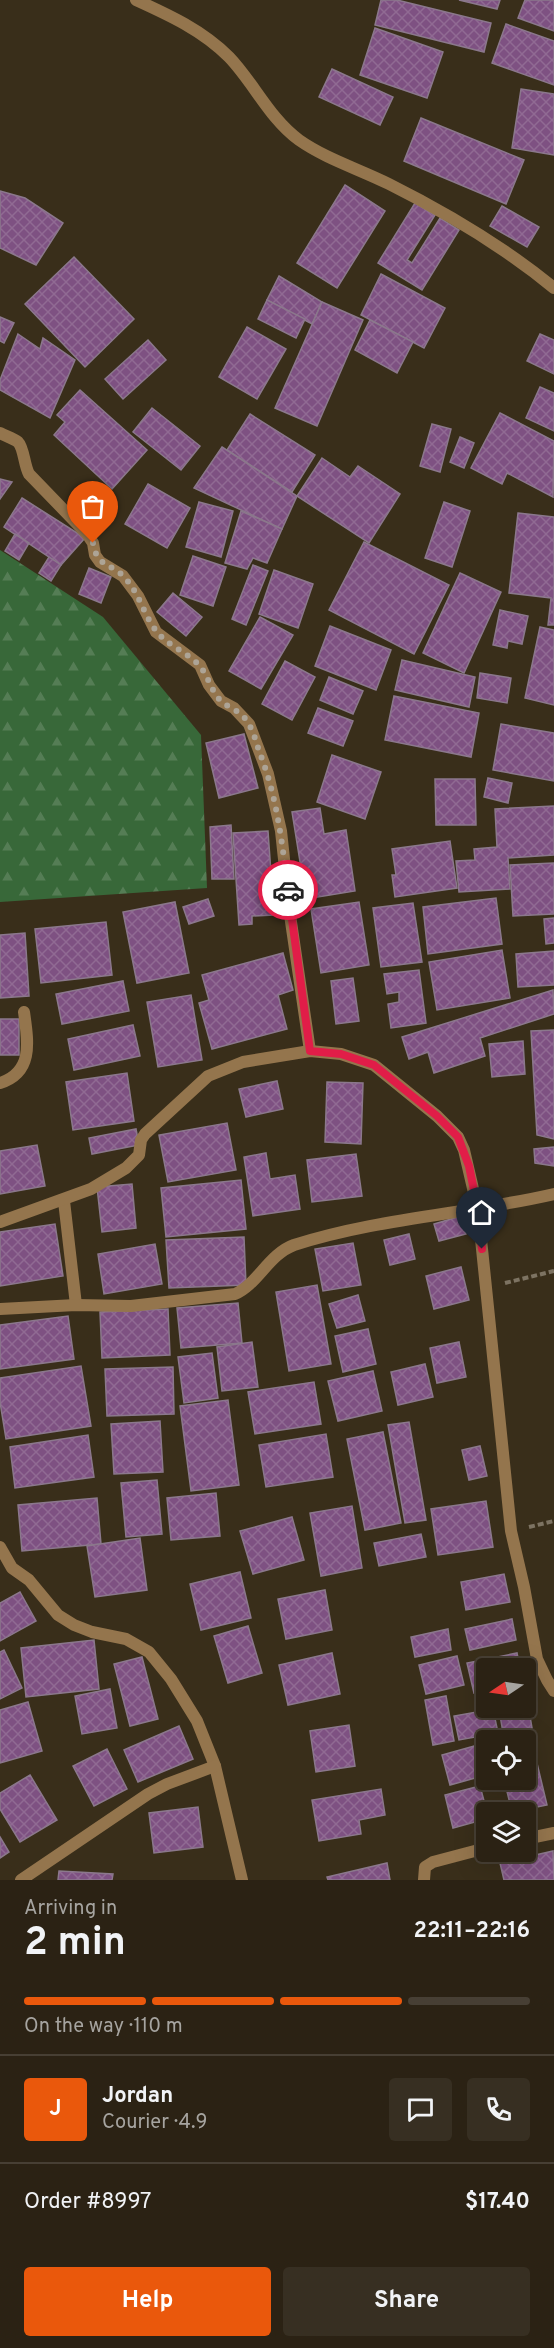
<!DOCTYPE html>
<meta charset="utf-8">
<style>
body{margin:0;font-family:Overpass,sans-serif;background:#372f22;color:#f1f3f6;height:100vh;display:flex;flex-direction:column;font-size:22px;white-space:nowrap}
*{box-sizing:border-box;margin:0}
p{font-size:20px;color:#a6a4a0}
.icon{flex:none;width:33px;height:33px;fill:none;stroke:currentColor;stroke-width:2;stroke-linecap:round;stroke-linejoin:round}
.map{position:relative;height:1880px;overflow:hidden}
.drawer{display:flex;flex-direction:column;background:#2b2214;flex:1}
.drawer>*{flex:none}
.needle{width:39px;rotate:257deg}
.fabs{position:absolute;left:476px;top:1658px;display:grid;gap:12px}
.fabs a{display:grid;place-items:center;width:60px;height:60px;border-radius:6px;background:#2b2214;box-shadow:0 6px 24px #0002,0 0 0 2px #473f34;font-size:30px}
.pin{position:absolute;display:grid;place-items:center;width:51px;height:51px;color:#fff;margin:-62px -26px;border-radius:50% 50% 50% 0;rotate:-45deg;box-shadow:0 0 6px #0007}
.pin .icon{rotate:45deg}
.courier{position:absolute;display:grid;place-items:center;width:60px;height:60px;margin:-30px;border:4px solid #e11d48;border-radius:50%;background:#fff;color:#222;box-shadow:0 2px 8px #0007}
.headline em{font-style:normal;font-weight:700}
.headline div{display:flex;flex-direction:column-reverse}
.headline{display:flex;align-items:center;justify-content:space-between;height:102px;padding:0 24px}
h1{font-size:39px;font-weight:700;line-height:45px}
.bar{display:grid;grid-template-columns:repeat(4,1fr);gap:9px 6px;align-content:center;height:72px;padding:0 24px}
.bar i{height:8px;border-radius:4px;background:#473f34}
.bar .current{background:#ea580c}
.bar p{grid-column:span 4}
.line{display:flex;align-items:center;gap:15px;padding:0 24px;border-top:2px solid #473f34}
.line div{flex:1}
.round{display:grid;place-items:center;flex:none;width:63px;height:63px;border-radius:6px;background:#372f22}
.action{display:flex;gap:12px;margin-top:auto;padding:12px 24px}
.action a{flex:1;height:69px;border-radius:6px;background:#ea580c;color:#fff;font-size:24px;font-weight:700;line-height:69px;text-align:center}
.action a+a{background:#372f22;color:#f1f3f6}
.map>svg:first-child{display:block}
</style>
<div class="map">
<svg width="554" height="1880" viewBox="0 0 554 1880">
<defs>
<pattern id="forest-firs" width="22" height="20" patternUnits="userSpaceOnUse" patternTransform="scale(1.5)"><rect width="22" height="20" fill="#386839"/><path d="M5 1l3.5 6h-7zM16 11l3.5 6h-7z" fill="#557d55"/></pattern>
<pattern id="building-cross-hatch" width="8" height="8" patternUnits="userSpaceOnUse" patternTransform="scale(1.5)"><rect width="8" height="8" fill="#7e5182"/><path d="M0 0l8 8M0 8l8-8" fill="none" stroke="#906a93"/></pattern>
</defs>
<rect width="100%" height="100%" fill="#392e1a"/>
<polygon fill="url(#forest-firs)" points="0,550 103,617 201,735 207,888 0,902"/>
<g fill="url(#building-cross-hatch)" stroke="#8b788c" stroke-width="1.5">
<polygon points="381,0 397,0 491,23 484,52 375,25"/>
<polygon points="459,0 500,0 497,9"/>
<polygon points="525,0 554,0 554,31 518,18"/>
<polygon points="506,24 554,41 554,85 492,63"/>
<polygon points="375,28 443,52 427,98 360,75"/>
<polygon points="332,69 393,97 380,125 319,97"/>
<polygon points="521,89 554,94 554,155 512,148"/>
<polygon points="421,118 524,160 506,204 404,161"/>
<polygon points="345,185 385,211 337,288 297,263"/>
<polygon points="0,191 25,198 63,223 36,265 0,248"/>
<polygon points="415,203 435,215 407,260 412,263 440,218 459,230 422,290 378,263"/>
<polygon points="502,206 539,227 527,247 490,226"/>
<polygon points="74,257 134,319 85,367 25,304"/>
<polygon points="381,274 445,308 424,348 361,315"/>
<polygon points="279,276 322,302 312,324 267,300"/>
<polygon points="267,300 305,319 296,338 258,319"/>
<polygon points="322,302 363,320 317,426 275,408"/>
<polygon points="0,317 14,323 4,343 0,341"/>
<polygon points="370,320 413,342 397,373 355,350"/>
<polygon points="247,327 286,349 257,399 219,377"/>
<polygon points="18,334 40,349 43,338 75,360 50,418 0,390 0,380"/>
<polygon points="540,334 554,340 554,374 527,361"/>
<polygon points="148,340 166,360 123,399 105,379"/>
<polygon points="540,387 554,393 554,431 526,418"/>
<polygon points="80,390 147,450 112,489 54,435 65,422 57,415"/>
<polygon points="152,408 200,446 181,470 133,432"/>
<polygon points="500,413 554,441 553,497 507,473 502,484 471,468"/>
<polygon points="250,414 315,455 292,492 227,450"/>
<polygon points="432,424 451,429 440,472 420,466"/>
<polygon points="460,437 474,443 464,468 450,462"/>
<polygon points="222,447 297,496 282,529 194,488"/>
<polygon points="322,458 350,477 358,466 400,494 369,543 297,496"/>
<polygon points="0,479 12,482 0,499"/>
<polygon points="148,484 190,508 167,548 125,524"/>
<polygon points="22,498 85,538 61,565 4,527"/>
<polygon points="199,502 233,511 221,557 186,547"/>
<polygon points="444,502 470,511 452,567 425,558"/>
<polygon points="241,511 282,529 267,563 253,558 247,569 225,563"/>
<polygon points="518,513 554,517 554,625 548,625 551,598 509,593"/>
<polygon points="15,534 29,543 19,560 5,551"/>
<polygon points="364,542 449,585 414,654 329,610"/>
<polygon points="193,556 226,567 213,606 180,595"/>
<polygon points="49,557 61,565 51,581 39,573"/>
<polygon points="253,565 268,571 246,625 232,619"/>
<polygon points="89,568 111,577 101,603 79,594"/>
<polygon points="274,570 313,584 298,628 259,614"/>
<polygon points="460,573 501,592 464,673 423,653"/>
<polygon points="173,593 202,617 186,636 157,612"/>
<polygon points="500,610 528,616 522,644 508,641 507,648 493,645"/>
<polygon points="260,617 293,635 261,689 229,671"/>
<polygon points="330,626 391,650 376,690 315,666"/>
<polygon points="540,627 554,630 554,705 525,698"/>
<polygon points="402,660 475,677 469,707 395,690"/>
<polygon points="285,661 315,677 292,720 262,704"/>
<polygon points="480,673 511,678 507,703 477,698"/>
<polygon points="329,677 363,691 353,714 320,700"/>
<polygon points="394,696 479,713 471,757 385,740"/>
<polygon points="318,708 353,721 343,746 308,733"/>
<polygon points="501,724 554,733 554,781 493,770"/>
<polygon points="244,734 258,788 219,798 206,743"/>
<polygon points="332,755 381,772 365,819 317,802"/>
<polygon points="488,778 512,783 508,803 484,797"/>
<polygon points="435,779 475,779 476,825 436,825"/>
<polygon points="554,806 554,855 508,858 510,889 459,892 456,861 475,860 474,849 497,847 495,809"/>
<polygon points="320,808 324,834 346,830 355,891 306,899 292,812"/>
<polygon points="231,825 234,879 212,879 210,827"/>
<polygon points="268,831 274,915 252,916 252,924 239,925 233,833"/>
<polygon points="450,841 457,888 395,897 392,875 396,875 392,849"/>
<polygon points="554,863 554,914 513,916 510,865"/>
<polygon points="496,898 502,944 428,954 423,907"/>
<polygon points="208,899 214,916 189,924 183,907"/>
<polygon points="175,902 189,973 137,983 123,912"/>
<polygon points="359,902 369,965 321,973 311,909"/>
<polygon points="413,903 422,962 381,967 373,908"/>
<polygon points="554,918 554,943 546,944 544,919"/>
<polygon points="106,922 112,975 41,983 35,929"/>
<polygon points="25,933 29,996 0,998 0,935"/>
<polygon points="502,950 510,998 437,1010 429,962"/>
<polygon points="554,951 554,985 518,987 516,954"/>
<polygon points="283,953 293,990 278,995 287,1029 212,1049 199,1003 209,1000 202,975"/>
<polygon points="419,970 426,1023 391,1028 388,1004 399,1002 399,992 387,994 384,974"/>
<polygon points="353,978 359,1021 336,1024 331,981"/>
<polygon points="123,981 129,1011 62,1024 56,994"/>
<polygon points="553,990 554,1014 480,1038 485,1056 434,1073 428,1052 409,1059 402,1037"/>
<polygon points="191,995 202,1060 158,1067 147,1002"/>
<rect x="0" y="1019" width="19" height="36"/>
<polygon points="133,1025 140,1056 74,1070 68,1039"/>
<polygon points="554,1030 554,1139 537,1135 531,1031"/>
<polygon points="523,1041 525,1074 492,1077 489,1044"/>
<polygon points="127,1073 134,1121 73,1130 66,1082"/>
<polygon points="277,1081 283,1109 246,1117 239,1089"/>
<polygon points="327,1082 363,1083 361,1144 325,1142"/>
<polygon points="227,1123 236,1170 168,1182 159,1135"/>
<polygon points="136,1129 139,1145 92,1154 89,1138"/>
<polygon points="37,1145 45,1186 0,1194 0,1151"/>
<polygon points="554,1147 554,1166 535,1163 534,1149"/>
<polygon points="266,1153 270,1179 295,1175 300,1209 253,1216 244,1157"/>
<polygon points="356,1154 362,1196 312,1202 307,1160"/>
<polygon points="241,1180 246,1229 166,1237 161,1188"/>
<polygon points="132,1184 136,1228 102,1232 97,1187"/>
<polygon points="461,1216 466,1234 439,1241 434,1224"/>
<polygon points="55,1224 63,1276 0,1286 0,1232"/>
<polygon points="409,1234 415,1259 390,1265 384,1240"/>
<polygon points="244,1237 246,1285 169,1288 166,1240"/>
<polygon points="353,1243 361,1285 323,1291 315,1249"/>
<polygon points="155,1244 162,1284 104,1294 98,1254"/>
<polygon points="461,1267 469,1300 434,1309 426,1276"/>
<polygon points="317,1285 331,1364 289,1371 276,1292"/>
<polygon points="358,1295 365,1321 337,1328 329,1304"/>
<polygon points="238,1303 242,1343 181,1348 177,1308"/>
<polygon points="168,1309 170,1355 102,1358 100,1312"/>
<polygon points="68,1316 74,1359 0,1369 0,1325"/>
<polygon points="368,1329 376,1364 343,1372 335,1336"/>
<polygon points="252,1342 258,1387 222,1391 217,1347"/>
<polygon points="459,1342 466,1377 437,1383 430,1348"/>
<polygon points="212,1353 218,1398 184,1403 178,1357"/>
<polygon points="425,1364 433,1397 398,1405 391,1372"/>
<polygon points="81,1366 91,1426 6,1439 0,1402 0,1378"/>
<polygon points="173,1367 174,1414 107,1416 105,1369"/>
<polygon points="373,1371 382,1411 338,1421 328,1381"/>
<polygon points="314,1382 321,1424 255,1434 248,1392"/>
<polygon points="228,1400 239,1485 191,1491 180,1406"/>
<polygon points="160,1421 163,1472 114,1474 111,1424"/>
<polygon points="409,1422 426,1520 405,1523 388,1425"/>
<polygon points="383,1432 401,1523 365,1530 347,1439"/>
<polygon points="326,1434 333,1477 266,1487 259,1445"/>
<polygon points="88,1435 94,1477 15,1488 10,1447"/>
<polygon points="480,1446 487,1476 469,1480 462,1450"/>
<polygon points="157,1480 162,1534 126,1537 121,1483"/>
<polygon points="216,1493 220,1536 171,1540 167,1498"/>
<polygon points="97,1498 101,1544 22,1551 18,1505"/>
<polygon points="486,1501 493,1547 438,1555 431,1509"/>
<polygon points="352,1506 362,1568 321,1576 310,1513"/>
<polygon points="292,1517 304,1560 253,1574 240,1531"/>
<polygon points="421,1534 426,1557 379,1566 374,1543"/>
<polygon points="140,1538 147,1590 95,1597 87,1546"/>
<polygon points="240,1572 251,1618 201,1630 190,1584"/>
<polygon points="504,1574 510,1602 466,1610 461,1582"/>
<polygon points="325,1590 332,1630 286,1639 278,1599"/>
<polygon points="20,1592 36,1621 0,1641 0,1603"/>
<polygon points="512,1619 516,1640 470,1650 465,1629"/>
<polygon points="248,1626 262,1673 228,1683 214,1636"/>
<polygon points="448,1629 451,1650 415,1657 411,1637"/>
<polygon points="94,1640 99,1689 26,1697 21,1648"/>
<polygon points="4,1650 22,1688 0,1699 0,1652"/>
<polygon points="332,1653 340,1694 288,1705 279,1665"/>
<polygon points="517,1653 520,1668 486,1668 486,1690 474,1693 467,1663"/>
<polygon points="457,1656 464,1685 426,1694 419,1665"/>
<polygon points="142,1657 158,1719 130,1726 114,1664"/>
<polygon points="110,1689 117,1728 82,1734 75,1696"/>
<polygon points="446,1696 454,1741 433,1745 425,1700"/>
<polygon points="28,1702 42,1751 0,1763 0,1710"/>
<polygon points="525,1705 528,1705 532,1728 503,1733 499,1709 525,1707"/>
<polygon points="493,1709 498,1733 459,1740 454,1716"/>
<polygon points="349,1725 355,1766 316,1772 310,1731"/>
<polygon points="179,1726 193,1759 138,1782 124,1750"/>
<polygon points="530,1734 547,1805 512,1812 504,1779 525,1779 525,1740 505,1740"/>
<polygon points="478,1745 486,1775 450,1785 442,1755"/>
<polygon points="107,1749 127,1789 94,1806 73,1766"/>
<polygon points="30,1775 57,1820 20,1842 0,1809 0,1793"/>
<polygon points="480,1786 487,1812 486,1819 453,1828 445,1795"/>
<polygon points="381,1789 385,1815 359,1820 361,1834 319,1841 312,1800"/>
<polygon points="198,1807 203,1847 154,1853 149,1813"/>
<polygon points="0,1837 9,1852 0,1858"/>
<polygon points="553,1851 554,1880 504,1880 500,1863"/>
<polygon points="387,1863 390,1880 328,1880 327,1877"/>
<polygon points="59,1871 113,1874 112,1880 58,1880"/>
</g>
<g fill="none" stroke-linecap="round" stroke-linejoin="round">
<g stroke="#7d7362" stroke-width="4" stroke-dasharray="6 3" stroke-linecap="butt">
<polyline points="505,1283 554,1271"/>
<polyline points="529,1527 554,1521"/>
</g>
<g stroke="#94754d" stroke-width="12">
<path d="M136,0C169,15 202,30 229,57C254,83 269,118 299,140C326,159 359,169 389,184C447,213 504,247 554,288"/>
<path d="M0,433C5,436 13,438 18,442C24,448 24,465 29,474L87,534L93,543L95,555L100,562L123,576L138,596L156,632L200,665L209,685L221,701L234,708L249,724L268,774L281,831L290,915L310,1051"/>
<path d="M0,1083C34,1072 28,1041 24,1012"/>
<polyline points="64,1201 76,1305"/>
<polyline points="0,1222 91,1189 126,1168 139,1155 141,1140 145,1134 208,1076 243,1062 310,1051 341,1054 374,1065 437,1116 458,1137 464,1150 478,1210 511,1531 524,1587 537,1659 547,1680 554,1691"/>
<path d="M0,1309L76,1305L131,1306L235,1294C257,1285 269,1254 294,1245C378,1218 468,1214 554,1194"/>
<polyline points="0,1547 12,1568 29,1580 58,1615 74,1625 92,1632 126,1639 149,1652 171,1679 197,1721 215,1766 242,1880"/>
<polyline points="525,1839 554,1833"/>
<polyline points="21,1880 148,1794 167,1784 215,1766"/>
<polyline points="424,1880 425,1867 433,1862 486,1848"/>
</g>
</g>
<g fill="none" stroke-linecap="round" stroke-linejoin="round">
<path stroke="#ada496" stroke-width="6" stroke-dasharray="0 10.8" d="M93,543C97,568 111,562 125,578C140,594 144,617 158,633C169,646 186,652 198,664C207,673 210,688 219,699C227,708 240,710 247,721C253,730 256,741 259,751C277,796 282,842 288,890"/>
<polyline stroke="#e11d48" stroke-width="8" points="288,890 310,1051 341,1054 374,1065 437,1116 458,1137 469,1166 478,1210 482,1249"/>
</g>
</svg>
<div class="fabs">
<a><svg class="needle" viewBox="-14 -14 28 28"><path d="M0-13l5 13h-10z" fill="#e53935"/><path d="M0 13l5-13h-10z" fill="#a6a4a0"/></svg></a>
<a><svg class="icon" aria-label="locate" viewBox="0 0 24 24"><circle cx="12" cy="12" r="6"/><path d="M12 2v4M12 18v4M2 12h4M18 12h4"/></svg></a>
<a><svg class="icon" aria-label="layers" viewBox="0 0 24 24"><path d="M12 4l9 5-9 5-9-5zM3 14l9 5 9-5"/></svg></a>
</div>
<div class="pin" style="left:93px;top:543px;background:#ea580c"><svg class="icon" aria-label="bag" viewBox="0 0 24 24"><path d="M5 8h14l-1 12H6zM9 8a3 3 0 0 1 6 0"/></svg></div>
<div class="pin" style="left:482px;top:1249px;background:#1f2937"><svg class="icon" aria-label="home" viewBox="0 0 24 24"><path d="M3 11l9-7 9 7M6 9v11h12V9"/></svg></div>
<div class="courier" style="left:288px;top:890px"><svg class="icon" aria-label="car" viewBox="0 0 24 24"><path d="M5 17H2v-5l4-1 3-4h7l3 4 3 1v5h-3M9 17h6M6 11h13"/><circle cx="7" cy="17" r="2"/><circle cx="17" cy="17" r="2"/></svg></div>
</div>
<section class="drawer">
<div class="headline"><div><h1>2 min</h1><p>Arriving in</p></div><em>22:11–22:16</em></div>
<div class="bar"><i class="current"></i><i class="current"></i><i class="current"></i><i></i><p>On the way · 110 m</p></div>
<div class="line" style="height:108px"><b class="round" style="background:#ea580c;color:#fff">J</b><div><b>Jordan</b><p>Courier · 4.9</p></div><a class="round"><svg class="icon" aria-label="chat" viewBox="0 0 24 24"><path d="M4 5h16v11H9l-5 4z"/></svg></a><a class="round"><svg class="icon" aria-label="phone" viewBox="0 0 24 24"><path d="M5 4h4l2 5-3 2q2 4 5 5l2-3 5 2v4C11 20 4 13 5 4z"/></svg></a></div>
<div class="line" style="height:78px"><div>Order #8997</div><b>$17.40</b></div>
<div class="action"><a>Help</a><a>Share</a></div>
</section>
